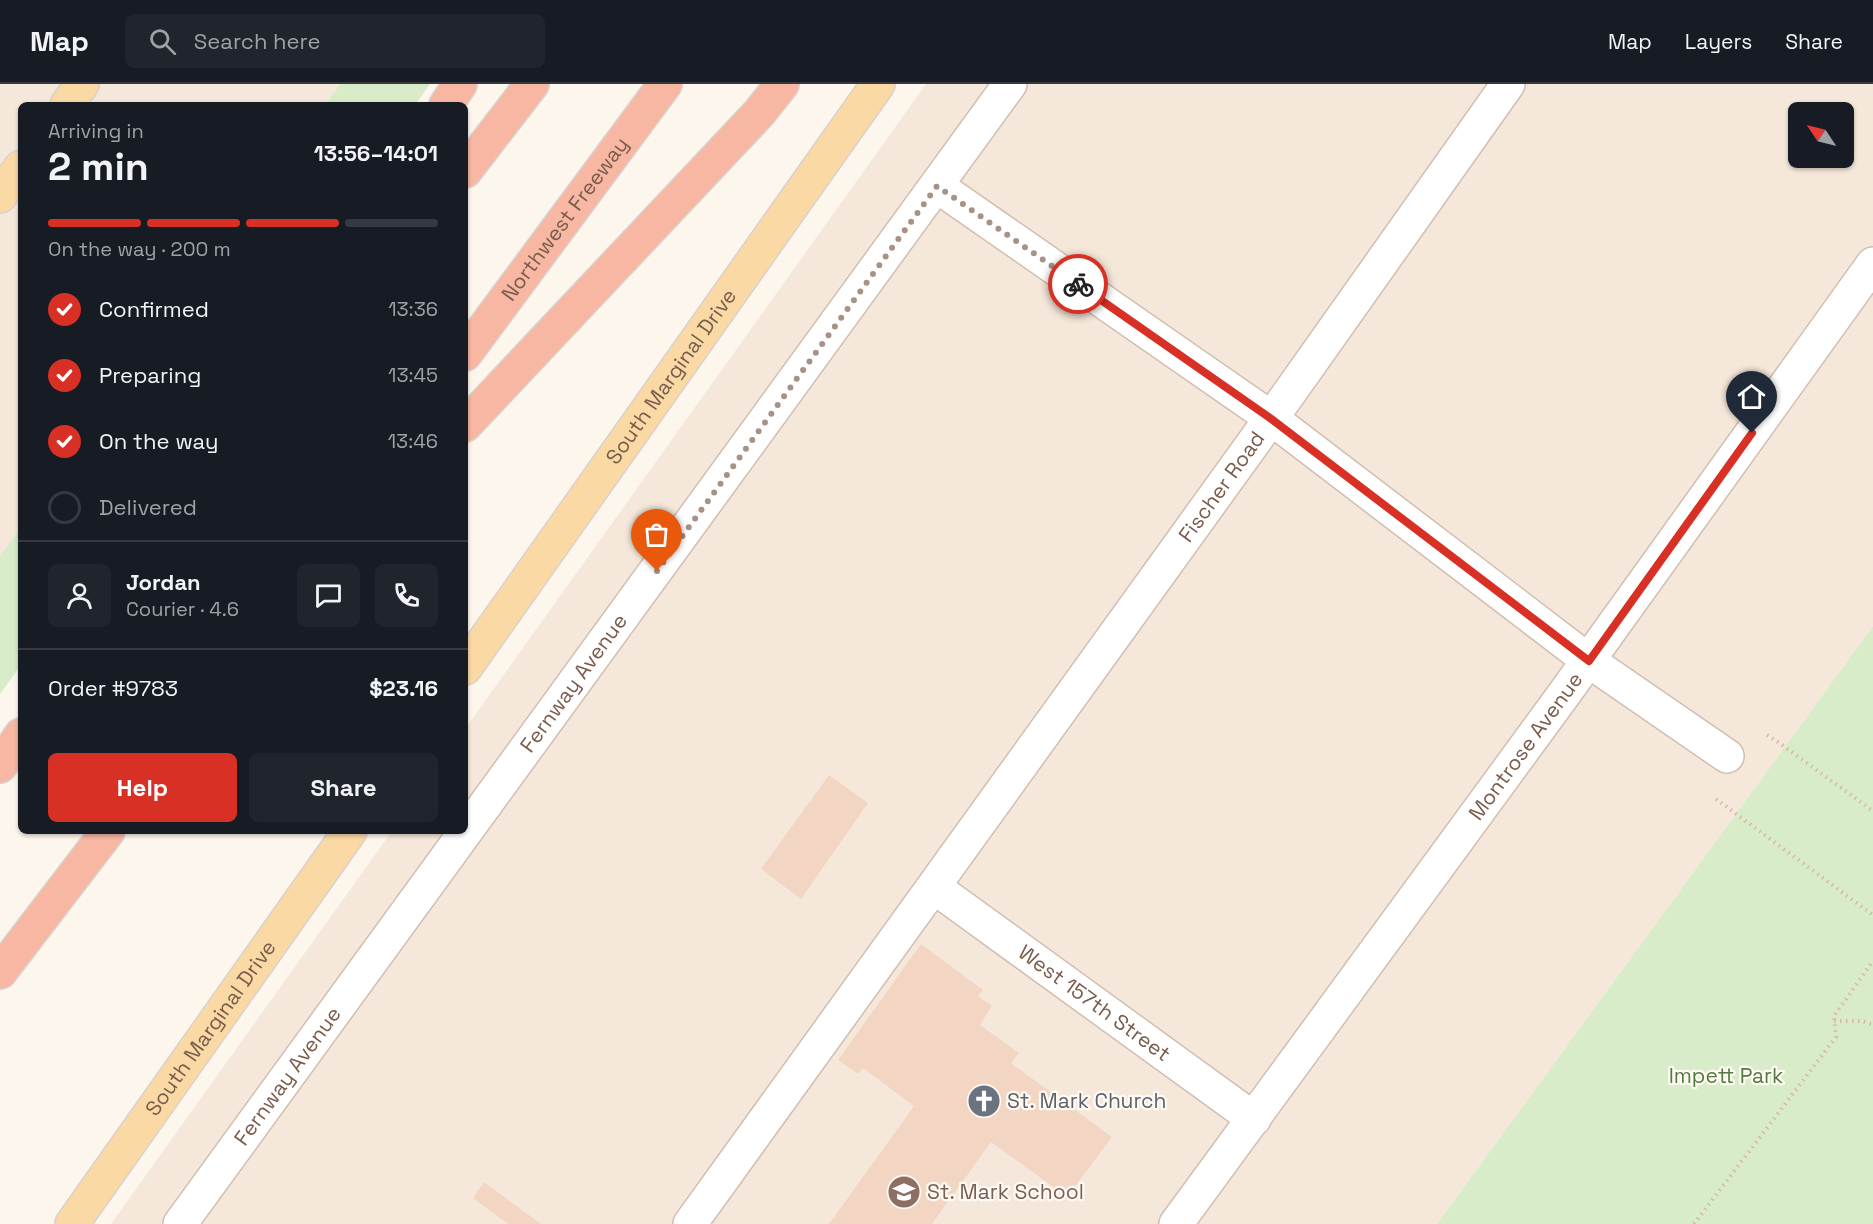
<!DOCTYPE html>
<meta charset="utf-8">
<style>
body{margin:0;font-family:"Space Grotesk",sans-serif;background:#20242c;color:#f1f3f6;height:100vh;display:flex;flex-direction:column;font-size:22px;white-space:nowrap}
*{box-sizing:border-box;margin:0}
p{font-size:20px;color:#9ea1a6}
.icon{flex:none;width:33px;height:33px;fill:none;stroke:currentColor;stroke-width:2;stroke-linecap:round;stroke-linejoin:round}
.map{position:relative;flex:1;overflow:hidden}
.sheet{position:absolute;left:18px;top:18px;width:450px;height:732px;display:flex;flex-direction:column;background:#171b24;border-radius:9px;box-shadow:0 2px 4px #0004}
.sheet>*{flex:none}
.needle{width:39px;rotate:305deg}
.tools{position:absolute;left:1788px;top:18px;display:grid;gap:12px}
.tools a{display:grid;place-items:center;width:66px;height:66px;border-radius:9px;background:#171b24;box-shadow:0 2px 4px #0004;font-size:30px}
.pin{position:absolute;display:grid;place-items:center;width:51px;height:51px;color:#fff;margin:-62px -26px;border-radius:50% 50% 50% 0;rotate:-45deg;box-shadow:0 0 6px #0007}
.pin .icon{rotate:45deg}
.courier{position:absolute;display:grid;place-items:center;width:60px;height:60px;margin:-30px;border:4px solid #d93025;border-radius:50%;background:#fff;color:#222;box-shadow:0 2px 8px #0007}
.head em{font-style:normal;font-weight:700}
.head div{display:flex;flex-direction:column-reverse}
.head{display:flex;align-items:center;justify-content:space-between;height:102px;padding:0 30px}
h1{font-size:39px;font-weight:700;line-height:45px}
.bar{display:grid;grid-template-columns:repeat(4,1fr);gap:9px 6px;align-content:center;height:72px;padding:0 30px}
.bar i{height:8px;border-radius:4px;background:#363941}
.bar .current{background:#d93025}
.bar p{grid-column:span 4}
.line{display:flex;align-items:center;gap:15px;padding:0 30px;border-top:2px solid #363941}
.line div{flex:1}
.round{display:grid;place-items:center;flex:none;width:63px;height:63px;border-radius:9px;background:#20242c}
ol{padding:0 30px;list-style:none}
li{display:flex;align-items:center;gap:18px;height:66px}
li p{margin-inline-start:auto}
li .icon{padding:6px;border-radius:50%;background:#d93025;color:#fff;stroke-width:4}
li:last-child{color:#9ea1a6}
li i{width:33px;height:33px;border:3px solid #363941;border-radius:50%}
.cta{display:flex;gap:12px;margin-top:auto;padding:12px 30px}
.cta a{flex:1;height:69px;border-radius:9px;background:#d93025;color:#fff;font-size:24px;font-weight:700;line-height:69px;text-align:center}
.cta a+a{background:#20242c;color:#f1f3f6}
header{display:flex;align-items:center;gap:36px;box-sizing:border-box;height:84px;padding:0 30px;background:#171b24;border-bottom:2px solid #363941}
header strong{font-size:28px}
nav{display:flex;gap:33px;margin-inline-start:auto;font-size:21px}
.search{width:420px;height:54px;background:#20242c;display:flex;align-items:center;gap:15px;box-sizing:border-box;padding:0 21px;border-radius:9px;color:#9ea1a6;font-size:22px}
.map>svg:first-child{display:block}
</style>
<header>
<strong>Map</strong>
<div class="search"><svg class="icon" aria-label="search" viewBox="0 0 24 24"><circle cx="10" cy="10" r="6"/><path d="M15 15l6 6"/></svg>Search here</div>
<nav><a>Map</a><a>Layers</a><a>Share</a></nav>
</header>
<div class="map">
<svg width="1873" height="1140" viewBox="0 0 1873 1140">
<rect width="100%" height="100%" fill="#fdf6ec"/>
<g fill="#f5e8da" fill-rule="evenodd">
<polygon points="0,0 340,0 325,21 21,21 21,443 0,472"/>
<path d="M926,0H1873V542L1437,1140H111L392,747H465V645ZM1798,28H1844V74H1798Z"/>
</g>
<g fill="#d8ecc9">
<polygon points="340,0 430,0 415,21 325,21"/>
<polygon points="21,443 21,581 0,610 0,472"/>
<polygon points="1873,542 1873,1140 1437,1140"/>
</g>
<g fill="#f3d5c3">
<polygon points="829,691 868,719 801,815 761,785"/>
<polygon points="921,860 983,906 978,912 992,922 980,941 1019,969 1011,979 1112,1053 1067,1113 991,1058 932,1140 829,1140 914,1022 863,984 858,990 838,976"/>
<polygon points="484,1098 541,1140 508,1140 473,1114"/>
</g>
<g fill="none" stroke-linecap="round" stroke-linejoin="round">
<defs>
<g id="minor">
<polyline points="937,102 1271,334 1589,577 1727,672"/>
<path id="s1" d="M934,803L1254,1035"/>
<path id="s2" d="M180,1140L1010,0"/>
<path id="s3" d="M690,1140L1290,308L1508,0"/>
<path id="s4" d="M1176,1140L1567,606L1873,180"/>
</g>
<g id="major">
<polyline points="67,21 82,0"/>
<polyline points="0,112 21,83"/>
<path id="s5" d="M465,584L878,0"/>
<path id="s6" d="M72,1140L350,747"/>
</g>
<g id="highway">
<polyline points="446,21 460,0"/>
<polyline points="465,87 532,0"/>
<path id="s7" d="M465,270L665,0"/>
<polyline points="465,341 759,29 782,0"/>
<polyline points="0,682 21,651"/>
<polyline points="0,888 108,747"/>
</g>
</defs>
<use href="#minor" stroke="#d1beb0" stroke-width="36"/>
<use href="#major" stroke="#dad1cd" stroke-width="36"/>
<use href="#highway" stroke="#dad1cd" stroke-width="36"/>
<g stroke="#d9b8a5" stroke-width="4" stroke-dasharray="1.5 4.5" stroke-linecap="butt">
<polyline points="1767,651 1778,658 1873,727"/>
<polyline points="1716,715 1873,831"/>
<polyline points="1834,937 1862,937 1873,941"/>
<polyline points="1694,1140 1836,953 1834,932 1873,877"/>
</g>
<use href="#minor" stroke="#fff" stroke-width="33"/>
<use href="#major" stroke="#fbd9a5" stroke-width="33"/>
<use href="#highway" stroke="#f7b7a3" stroke-width="33"/>
</g>
<g fill="none" stroke-linecap="round" stroke-linejoin="round">
<polyline stroke="#a89285" stroke-width="6" stroke-dasharray="0 10.8" points="657,487 937,102 1078,200"/>
<polyline stroke="#d93025" stroke-width="8" points="1078,200 1270,334 1589,577 1752,349"/>
</g>
<defs>
<symbol id="church-disc" viewBox="-11 -11 22 22"><circle r="9.5" fill="#6b7280" stroke="#fffaf3"/><path d="M-1.2-6h2.4v3.5h3.3v2.4h-3.3V6h-2.4V-.1h-3.3v-2.4h3.3Z" fill="#fff"/></symbol>
<symbol id="school-disc" viewBox="-11 -11 22 22"><circle r="9.5" fill="#8d6e63" stroke="#fffaf3"/><path d="M0-5L7-2L0 1L-7-2ZM-4 1L0 2.5L4 1V4Q0 6-4 4Z" fill="#fff"/></symbol>
</defs>
<g fill-rule="evenodd">
<use href="#church-disc" x="965" y="998" width="38" height="38"/>
<use href="#school-disc" x="885" y="1089" width="38" height="38"/>
</g>
<g text-anchor="middle" stroke-width="4.5" stroke-linejoin="round" paint-order="stroke">
<g font-size="21" fill="#7a5c4d" stroke="#fffaf3">
<text dy="7" stroke="none"><textPath href="#s7" startOffset="168">Northwest Freeway</textPath></text>
<text dy="7" stroke="none"><textPath href="#s5" startOffset="357">South Marginal Drive</textPath></text>
<text dy="7" stroke="none"><textPath href="#s3" startOffset="909">Fischer Road</textPath></text>
<text dy="7" stroke="none"><textPath href="#s2" startOffset="669">Fernway Avenue</textPath></text>
<text dy="7" stroke="none"><textPath href="#s4" startOffset="592">Montrose Avenue</textPath></text>
<text dy="7" stroke="none"><textPath href="#s1" startOffset="198">West 157th Street</textPath></text>
<text dy="7" stroke="none"><textPath href="#s6" startOffset="240">South Marginal Drive</textPath></text>
<text dy="7" stroke="none"><textPath href="#s2" startOffset="183">Fernway Avenue</textPath></text>
</g>
<g font-size="21" fill="#537a41" stroke="#fffaf3">
<text x="1726" y="999">Impett Park</text>
</g>
<g font-size="21" fill="#5b616d" stroke="#fffaf3" text-anchor="start">
<text x="1007" y="1024">St. Mark Church</text>
</g>
<g font-size="21" fill="#785e54" stroke="#fffaf3" text-anchor="start">
<text x="927" y="1115">St. Mark School</text>
</g>
</g>
</svg>
<div class="tools">
<a><svg class="needle" viewBox="-14 -14 28 28"><path d="M0-13l5 13h-10z" fill="#e53935"/><path d="M0 13l5-13h-10z" fill="#9ea1a6"/></svg></a>
</div>
<div class="pin" style="left:657px;top:487px;background:#ea580c"><svg class="icon" aria-label="bag" viewBox="0 0 24 24"><path d="M5 8h14l-1 12H6zM9 8a3 3 0 0 1 6 0"/></svg></div>
<div class="pin" style="left:1752px;top:349px;background:#1f2937"><svg class="icon" aria-label="home" viewBox="0 0 24 24"><path d="M3 11l9-7 9 7M6 9v11h12V9"/></svg></div>
<div class="courier" style="left:1078px;top:200px"><svg class="icon" aria-label="bike" viewBox="0 0 24 24"><circle cx="6" cy="16" r="4"/><circle cx="18" cy="16" r="4"/><path d="M6 16l4-8h5l3 8M10 8l3 8H6M13 5h3"/></svg></div>
<section class="sheet">
<div class="head"><div><h1>2 min</h1><p>Arriving in</p></div><em>13:56–14:01</em></div>
<div class="bar"><i class="current"></i><i class="current"></i><i class="current"></i><i></i><p>On the way · 200 m</p></div>
<ol>
<li><svg class="icon" aria-label="check" viewBox="0 0 24 24"><path d="M5 12l5 5 9-10"/></svg>Confirmed<p>13:36</p></li>
<li><svg class="icon" aria-label="check" viewBox="0 0 24 24"><path d="M5 12l5 5 9-10"/></svg>Preparing<p>13:45</p></li>
<li><svg class="icon" aria-label="check" viewBox="0 0 24 24"><path d="M5 12l5 5 9-10"/></svg>On the way<p>13:46</p></li>
<li><i></i>Delivered</li>
</ol>
<div class="line" style="height:108px"><a class="round"><svg class="icon" aria-label="person" viewBox="0 0 24 24"><circle cx="12" cy="8" r="4"/><path d="M4 21q1-7 8-7t8 7"/></svg></a><div><b>Jordan</b><p>Courier · 4.6</p></div><a class="round"><svg class="icon" aria-label="chat" viewBox="0 0 24 24"><path d="M4 5h16v11H9l-5 4z"/></svg></a><a class="round"><svg class="icon" aria-label="phone" viewBox="0 0 24 24"><path d="M5 4h4l2 5-3 2q2 4 5 5l2-3 5 2v4C11 20 4 13 5 4z"/></svg></a></div>
<div class="line" style="height:78px"><div>Order #9783</div><b>$23.16</b></div>
<div class="cta"><a>Help</a><a>Share</a></div>
</section>
</div>
